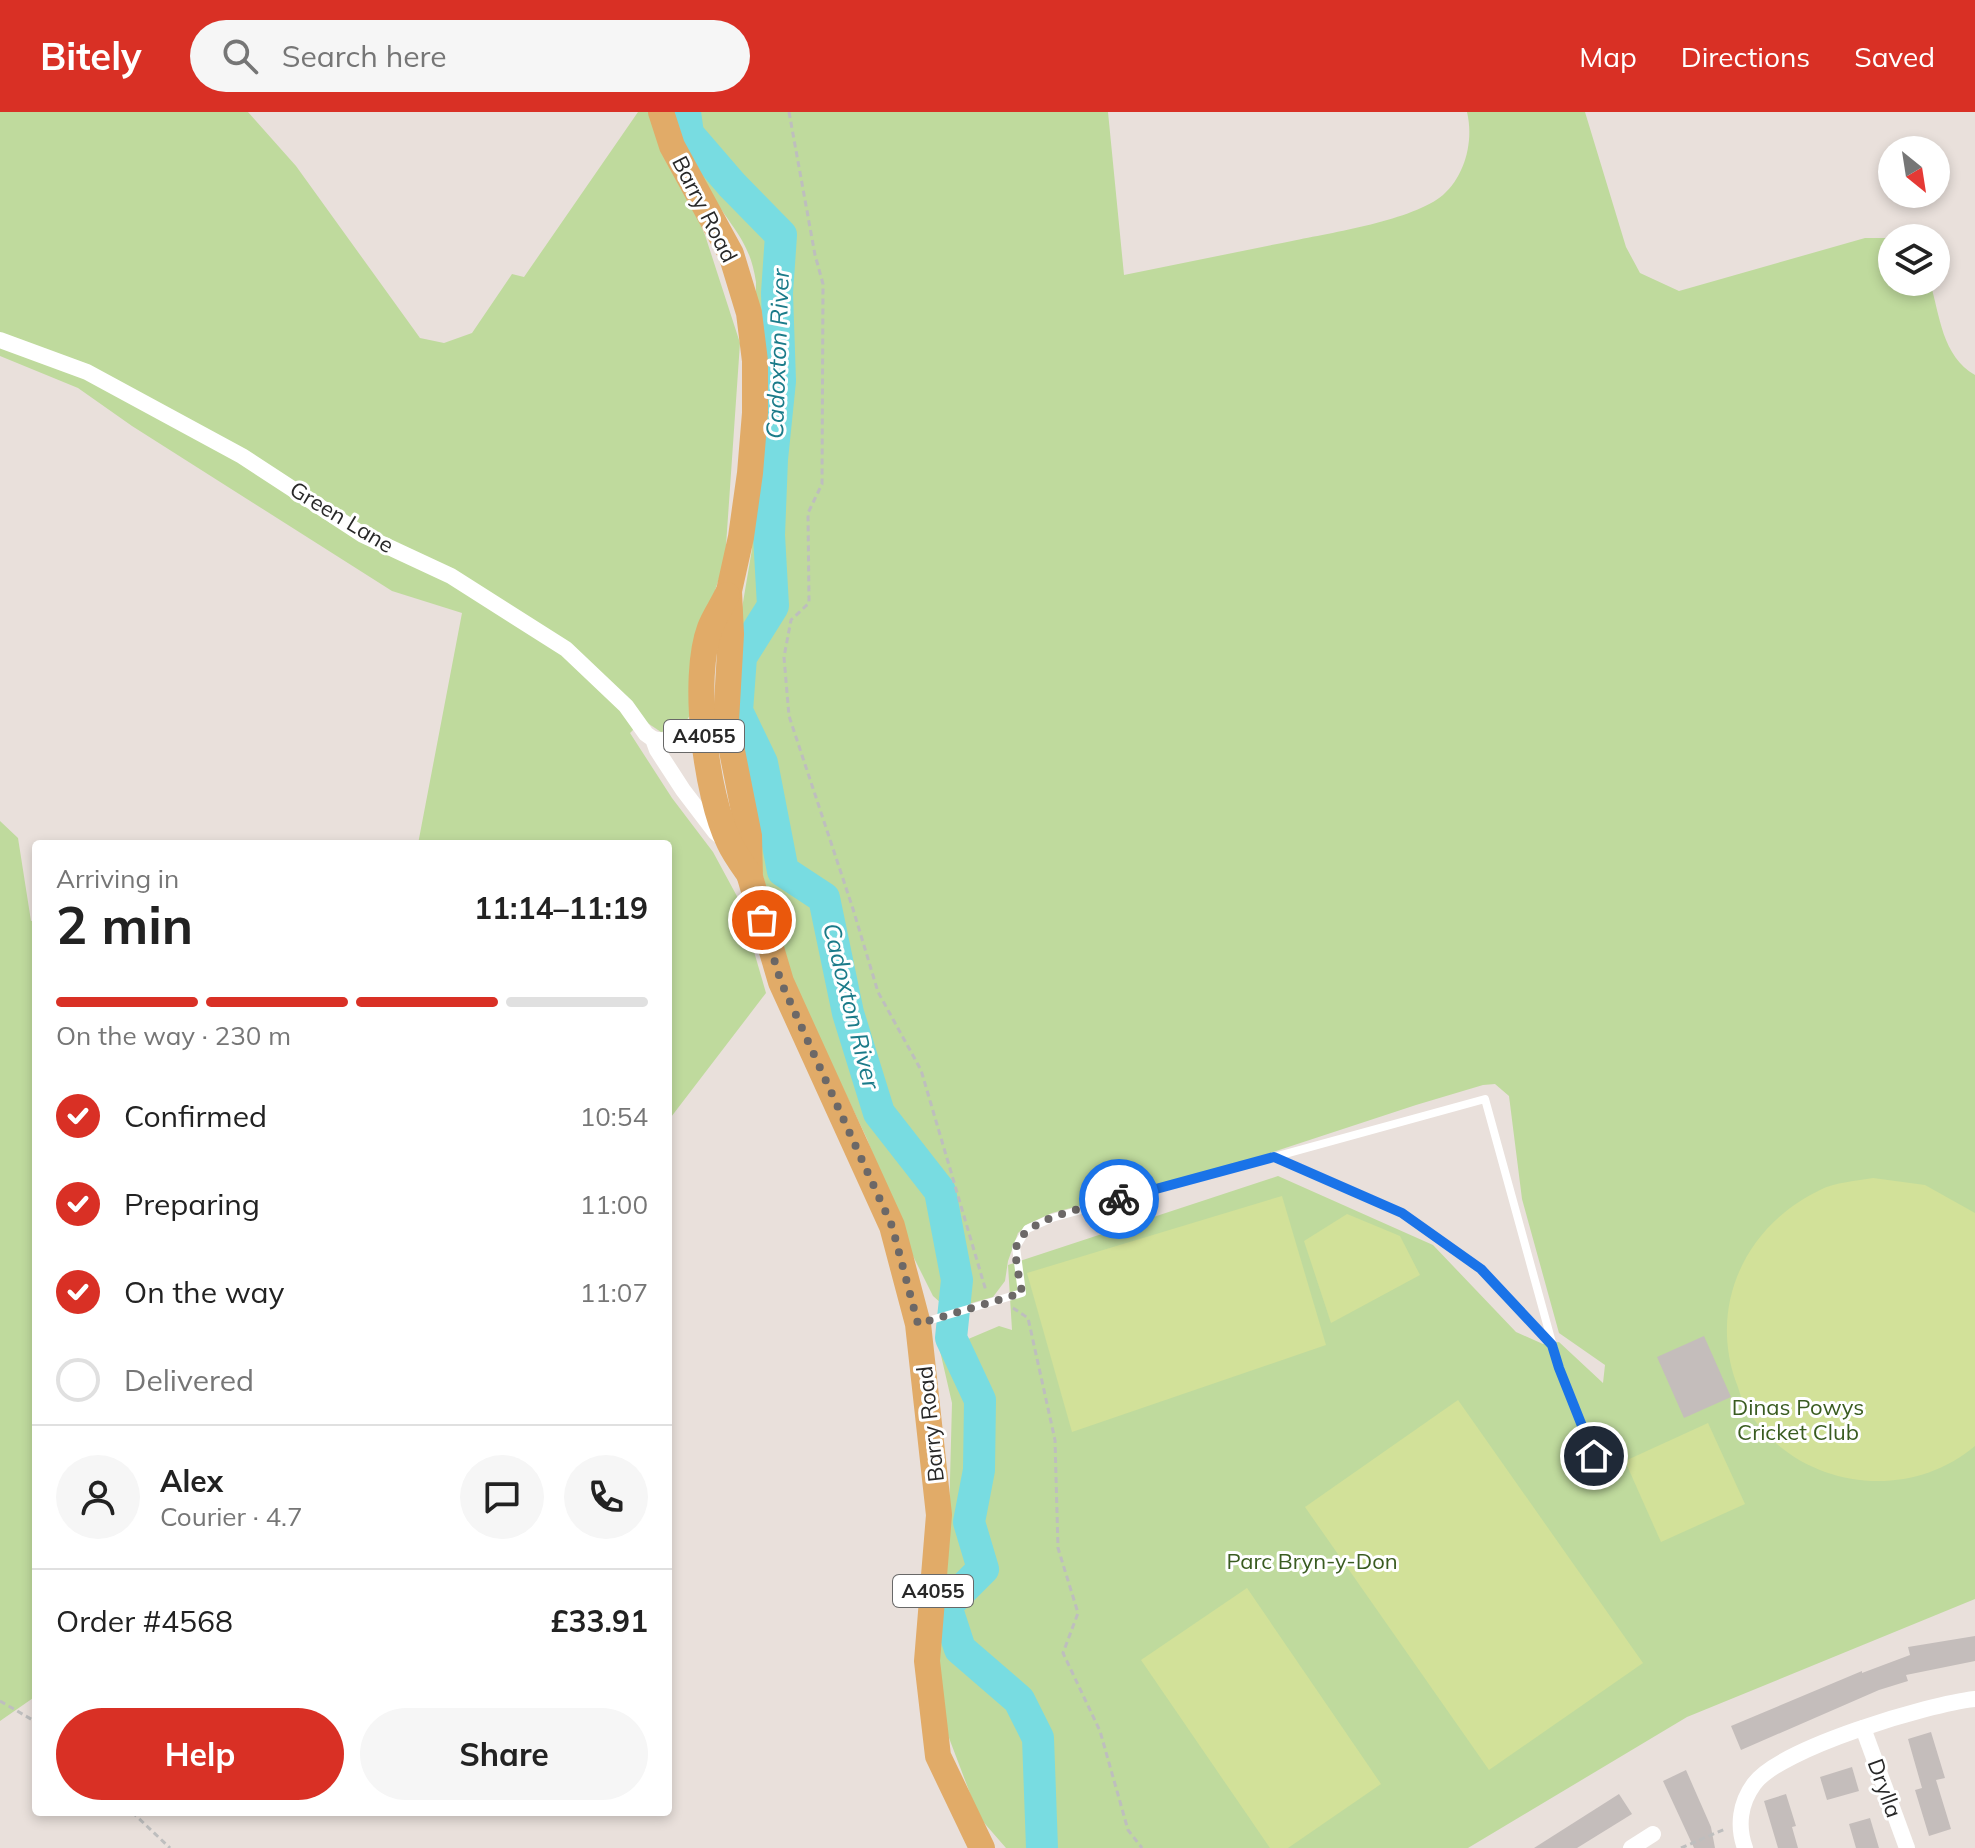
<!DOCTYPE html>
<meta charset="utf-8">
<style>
body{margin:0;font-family:Mulish,sans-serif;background:#f6f6f6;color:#222;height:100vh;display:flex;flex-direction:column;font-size:30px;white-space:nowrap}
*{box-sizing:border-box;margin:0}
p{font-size:26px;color:#767676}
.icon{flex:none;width:44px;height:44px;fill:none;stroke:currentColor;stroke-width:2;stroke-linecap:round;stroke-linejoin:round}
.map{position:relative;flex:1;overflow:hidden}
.side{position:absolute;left:32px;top:728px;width:640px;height:976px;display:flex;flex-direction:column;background:#fff;border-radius:8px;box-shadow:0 4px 12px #0003}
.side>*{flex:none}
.needle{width:52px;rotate:150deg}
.controls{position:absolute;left:1878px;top:24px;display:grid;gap:16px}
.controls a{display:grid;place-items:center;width:72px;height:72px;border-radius:50%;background:#fff;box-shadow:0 4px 12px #0003;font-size:40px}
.pin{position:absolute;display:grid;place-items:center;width:68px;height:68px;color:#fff;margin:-34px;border:4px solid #fff;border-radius:50%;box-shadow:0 2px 8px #0007}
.courier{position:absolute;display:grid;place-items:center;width:80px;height:80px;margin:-40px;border:6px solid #1a73e8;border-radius:50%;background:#fff;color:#222;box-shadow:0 2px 10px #0007}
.headline em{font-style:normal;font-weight:700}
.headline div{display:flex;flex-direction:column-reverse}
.headline{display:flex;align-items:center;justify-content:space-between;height:136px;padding:0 24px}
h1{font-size:52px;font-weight:700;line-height:60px}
.bar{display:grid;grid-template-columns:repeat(4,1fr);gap:12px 8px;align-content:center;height:96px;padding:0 24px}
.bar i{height:10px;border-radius:6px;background:#e0e0e0}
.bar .current{background:#d93025}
.bar p{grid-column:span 4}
.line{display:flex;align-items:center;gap:20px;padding:0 24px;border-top:2px solid #e0e0e0}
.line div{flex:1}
.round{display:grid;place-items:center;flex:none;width:84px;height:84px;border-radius:42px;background:#f6f6f6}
ol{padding:0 24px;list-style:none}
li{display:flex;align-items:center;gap:24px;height:88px}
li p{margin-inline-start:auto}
li .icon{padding:8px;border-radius:50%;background:#d93025;color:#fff;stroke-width:4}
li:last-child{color:#767676}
li i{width:44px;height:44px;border:4px solid #e0e0e0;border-radius:50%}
.action{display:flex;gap:16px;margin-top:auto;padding:16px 24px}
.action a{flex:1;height:92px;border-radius:48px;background:#d93025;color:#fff;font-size:32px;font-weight:700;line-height:92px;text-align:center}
.action a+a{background:#f6f6f6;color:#222}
header{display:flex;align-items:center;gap:48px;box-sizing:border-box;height:112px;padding:0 40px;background:#d93025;color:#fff}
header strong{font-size:38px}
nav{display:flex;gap:44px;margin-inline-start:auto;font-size:28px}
.search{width:560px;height:72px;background:#f6f6f6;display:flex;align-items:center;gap:20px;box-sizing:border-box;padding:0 28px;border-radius:44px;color:#767676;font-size:30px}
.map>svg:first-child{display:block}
</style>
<header>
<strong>Bitely</strong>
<div class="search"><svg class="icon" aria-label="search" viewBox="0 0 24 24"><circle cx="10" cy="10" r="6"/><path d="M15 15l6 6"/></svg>Search here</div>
<nav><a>Map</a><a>Directions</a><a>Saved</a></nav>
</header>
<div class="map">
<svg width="1975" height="1736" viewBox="0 0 1975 1736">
<rect width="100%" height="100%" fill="#e9e0db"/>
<g fill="#bfda9d">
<polygon points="0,0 248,0 296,54 420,226 444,231 472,221 512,162 524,165 638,0 650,0 705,123 740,231 725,448 710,494 691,602 681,616 661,620 643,608 630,621 672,686 713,740 739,788 766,881 668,1009 668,732 418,732 462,501 392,479 132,314 78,276 0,244"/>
<path d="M674,0H1108L1124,163C1180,152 1236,140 1292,129C1330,121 1414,108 1443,83C1465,64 1474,29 1467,0H1585L1626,135L1640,161L1679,179L1865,126H1892V170H1930C1940,204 1942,244 1975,263V1487L1687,1605L1468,1736H1006L979,1705L935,1589L948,1444L952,1291L940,1239L999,1214L1012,1218L1008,1153L1278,1064L1433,1133L1516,1220L1543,1232L1559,1230L1603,1271L1605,1253L1559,1221L1522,1087L1509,984L1495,972L1483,973L1416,993L1240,1051L1052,1101L1028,1112L1018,1121L1008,1149L1005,1169L993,1185L961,1194L941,1191L933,1184L908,1134L867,1027L789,862L763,764L739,647L740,508L752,437L756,170C750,130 734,119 714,86C698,59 684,31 674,0Z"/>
<polygon points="0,709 18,726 31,809 36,808 36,1584 0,1609"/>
</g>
<g fill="#d2e199">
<path d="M1873,1066L1925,1073L1975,1101V1334C1904,1394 1791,1375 1744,1292C1741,1286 1739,1277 1736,1270C1708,1191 1747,1113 1820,1078C1835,1070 1857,1069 1873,1066Z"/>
<polygon points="1282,1084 1326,1233 1072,1320 1027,1161"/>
<polygon points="1347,1102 1400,1124 1420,1163 1331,1211 1304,1129"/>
<polygon points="1458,1288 1643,1551 1489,1658 1305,1395"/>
<polygon points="1708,1311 1745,1392 1661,1430 1625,1349"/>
<polygon points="1247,1476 1381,1672 1288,1736 1270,1736 1141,1548"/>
</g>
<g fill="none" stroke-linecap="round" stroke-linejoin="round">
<polyline stroke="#78dce1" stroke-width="32" points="685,0 688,22 732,73 781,123 777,181 780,269 772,347 769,423 773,494 741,545 737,599 762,651 783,759 824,786 848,901 879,1001 940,1079 957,1168 951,1226 980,1288 979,1358 969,1410 983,1457 946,1494 960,1537 1019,1588 1038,1626 1042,1736"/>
</g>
<g fill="#c4bdbb">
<polygon points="1704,1224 1731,1285 1684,1306 1657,1245"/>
<polygon points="1975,1524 1975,1549 1906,1563 1908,1569 1879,1578 1741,1638 1731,1614 1862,1559 1862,1561 1910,1543 1908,1535"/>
<polygon points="1931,1620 1945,1666 1936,1668 1951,1717 1929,1724 1915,1678 1922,1676 1908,1627"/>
<polygon points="1852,1655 1859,1679 1827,1688 1820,1665"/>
<polygon points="1686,1658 1711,1715 1715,1736 1694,1736 1663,1669"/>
<polygon points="1619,1682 1632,1702 1577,1736 1534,1736"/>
<polygon points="1786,1682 1796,1714 1792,1715 1798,1736 1778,1736 1764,1689"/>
<polygon points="1870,1706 1879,1736 1856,1736 1849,1712"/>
</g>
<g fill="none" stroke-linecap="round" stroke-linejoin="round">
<g stroke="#bebebe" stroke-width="3" stroke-dasharray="6 4" stroke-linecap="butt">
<polyline points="789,0 815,143 823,172 822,372 808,401 809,491 791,508 784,545 789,604 853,797 878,880 921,958 986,1179"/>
<polyline points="1013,1196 1028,1206 1055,1328 1058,1436 1078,1501 1063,1541 1100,1619 1128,1718 1142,1736"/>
<polyline points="0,1589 36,1610"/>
<polyline points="132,1700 170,1736"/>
<polyline points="1681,1736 1725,1717"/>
</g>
<g stroke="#fff" stroke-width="8">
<polyline points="1275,1045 1402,1101 1481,1157 1552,1232"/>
<polyline points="921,1211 1022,1181 1016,1135 1027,1117 1052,1106 1485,987 1559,1256 1594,1344"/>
</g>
<g stroke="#fff" stroke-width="16">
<polyline points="0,228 87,260 242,344 363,423 451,464 566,537 626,594 646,622 653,627 657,638 683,678 715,720 722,726"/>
<path d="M653,627C674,632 689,622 702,607"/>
<polyline points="1863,1616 1907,1736"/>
<polyline points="1631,1736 1653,1722"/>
<path d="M1745,1736C1737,1714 1740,1691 1754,1672C1780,1636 1929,1592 1975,1587"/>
</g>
<g stroke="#e1ab68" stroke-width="26">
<polyline points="661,0 672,34 731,142 749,201 755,249 755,301 750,361 741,425 729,479 731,522 726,609 749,724 750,765 781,870 892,1114 918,1212 939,1403 927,1549 938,1644 982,1736"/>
<path d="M727,483C722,494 714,505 710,516C691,566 706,683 729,730C734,741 742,752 749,762"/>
</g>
</g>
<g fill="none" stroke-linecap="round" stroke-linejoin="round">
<path stroke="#6c6867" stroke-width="8" stroke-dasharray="0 14.4" d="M762,808L781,870L892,1114L918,1212L1022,1181C1020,1168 1015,1151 1016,1137C1019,1106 1094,1094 1119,1087"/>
<polyline stroke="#1a73e8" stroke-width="10" points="1119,1087 1274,1045 1402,1101 1481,1157 1552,1233 1559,1256 1594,1344"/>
</g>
<g text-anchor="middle" stroke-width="6" stroke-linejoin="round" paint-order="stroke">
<g fill="#fff" stroke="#686868" stroke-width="2">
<rect x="664" y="608" width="80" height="32" rx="6"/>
<rect x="893" y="1463" width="80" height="32" rx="6"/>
</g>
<g font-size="20" font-weight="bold" fill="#282828">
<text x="704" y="631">A4055</text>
<text x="933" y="1486">A4055</text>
</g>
<g font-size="22" fill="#282828" stroke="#fff">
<text transform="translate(705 97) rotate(63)" y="8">Barry Road</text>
<text transform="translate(342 405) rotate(31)" y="8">Green Lane</text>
<text transform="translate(930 1312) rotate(-96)" y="8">Barry Road</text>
<text transform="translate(1885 1676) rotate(70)" y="8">Drylla</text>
</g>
<g font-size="22" fill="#3a5c21" stroke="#fff">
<text x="1798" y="1303">Dinas Powys<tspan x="1798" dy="25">Cricket Club</tspan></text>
<text x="1312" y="1457">Parc Bryn-y-Don</text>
</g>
<g font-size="24" font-style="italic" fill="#1b7b89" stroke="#fff">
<text transform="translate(778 242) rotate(-88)" y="8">Cadoxton River</text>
<text transform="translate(851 894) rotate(76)" y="8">Cadoxton River</text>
</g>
</g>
</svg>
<div class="controls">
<a><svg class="needle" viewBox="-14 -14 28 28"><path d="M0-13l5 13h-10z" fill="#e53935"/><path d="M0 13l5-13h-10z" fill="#767676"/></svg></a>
<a><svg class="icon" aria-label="layers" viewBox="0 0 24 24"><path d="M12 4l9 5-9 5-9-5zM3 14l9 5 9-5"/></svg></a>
</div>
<div class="pin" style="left:762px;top:808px;background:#ea580c"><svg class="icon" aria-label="bag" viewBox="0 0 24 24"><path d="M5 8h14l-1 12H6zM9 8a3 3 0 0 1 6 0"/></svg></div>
<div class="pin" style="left:1594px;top:1344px;background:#1f2937"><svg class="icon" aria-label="home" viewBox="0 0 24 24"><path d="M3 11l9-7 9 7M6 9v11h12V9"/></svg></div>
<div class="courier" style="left:1119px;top:1087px"><svg class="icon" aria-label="bike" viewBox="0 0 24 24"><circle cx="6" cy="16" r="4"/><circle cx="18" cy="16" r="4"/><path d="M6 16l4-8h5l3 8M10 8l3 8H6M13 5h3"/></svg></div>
<section class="side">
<div class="headline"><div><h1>2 min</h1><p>Arriving in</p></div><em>11:14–11:19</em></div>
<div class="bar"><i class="current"></i><i class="current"></i><i class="current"></i><i></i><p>On the way · 230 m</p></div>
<ol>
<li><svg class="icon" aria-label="check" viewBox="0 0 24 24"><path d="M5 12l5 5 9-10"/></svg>Confirmed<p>10:54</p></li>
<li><svg class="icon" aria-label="check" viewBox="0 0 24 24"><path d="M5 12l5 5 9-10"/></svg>Preparing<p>11:00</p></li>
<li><svg class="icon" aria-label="check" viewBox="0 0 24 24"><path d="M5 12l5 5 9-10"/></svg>On the way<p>11:07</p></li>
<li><i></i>Delivered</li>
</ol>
<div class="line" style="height:144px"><a class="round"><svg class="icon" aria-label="person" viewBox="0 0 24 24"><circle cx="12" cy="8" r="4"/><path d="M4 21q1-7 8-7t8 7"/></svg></a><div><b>Alex</b><p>Courier · 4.7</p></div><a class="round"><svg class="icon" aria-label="chat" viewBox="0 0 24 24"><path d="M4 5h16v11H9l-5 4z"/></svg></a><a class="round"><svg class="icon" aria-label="phone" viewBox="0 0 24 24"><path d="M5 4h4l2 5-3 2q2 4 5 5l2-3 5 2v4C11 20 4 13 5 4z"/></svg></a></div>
<div class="line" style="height:104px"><div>Order #4568</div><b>£33.91</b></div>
<div class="action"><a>Help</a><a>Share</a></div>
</section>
</div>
